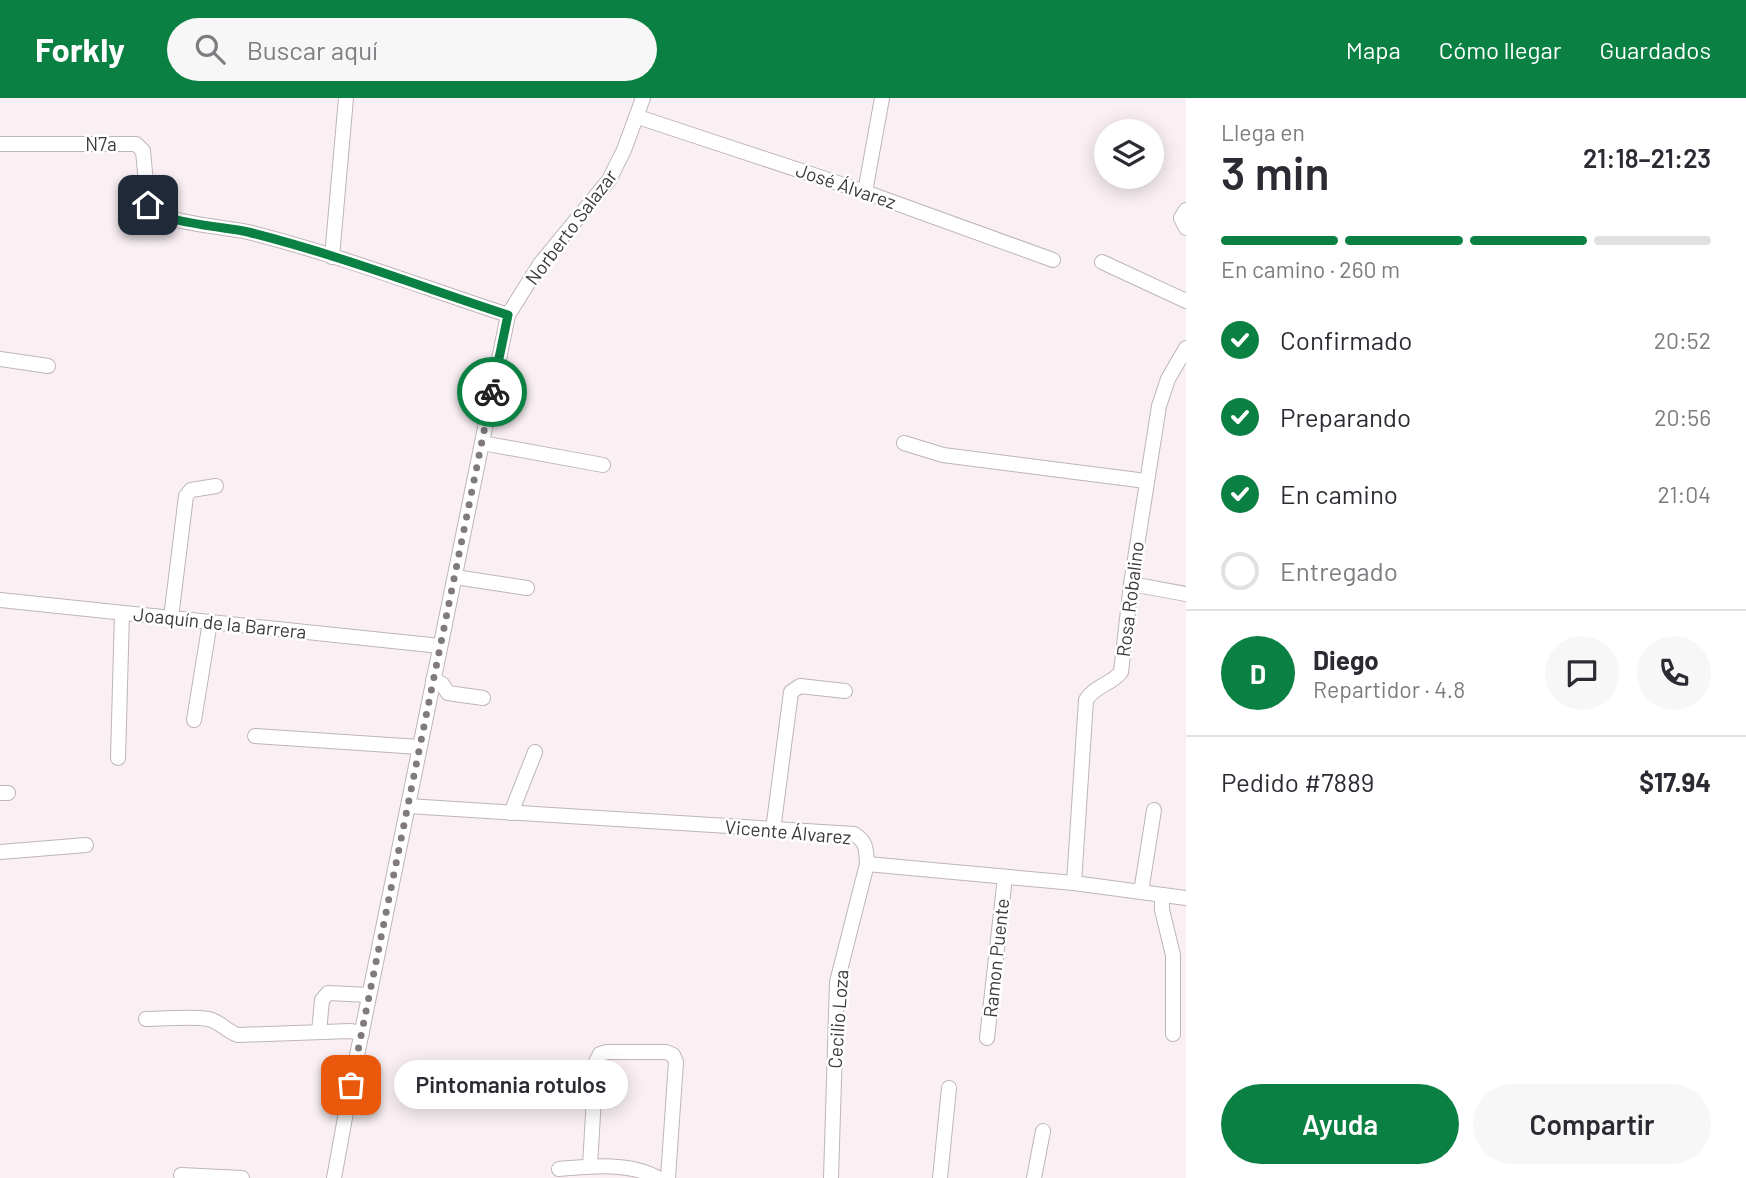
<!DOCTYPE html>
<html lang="es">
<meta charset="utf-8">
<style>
body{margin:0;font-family:Barlow,sans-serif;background:#f7f7f7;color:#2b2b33;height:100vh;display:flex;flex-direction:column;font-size:26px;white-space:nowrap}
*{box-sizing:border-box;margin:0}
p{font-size:23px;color:#7c7c81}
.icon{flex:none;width:38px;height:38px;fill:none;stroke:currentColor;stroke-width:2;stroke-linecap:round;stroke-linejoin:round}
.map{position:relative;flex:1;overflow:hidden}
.side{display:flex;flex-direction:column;background:#fff;width:560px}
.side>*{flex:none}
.fabs{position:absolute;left:1094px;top:21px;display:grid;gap:14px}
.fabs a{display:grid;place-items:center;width:70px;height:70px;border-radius:50%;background:#fff;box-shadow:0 4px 18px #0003;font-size:35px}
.pin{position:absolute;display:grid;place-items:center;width:60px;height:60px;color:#fff;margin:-30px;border-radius:14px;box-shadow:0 4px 10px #0006}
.courier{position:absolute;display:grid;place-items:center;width:70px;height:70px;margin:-35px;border:5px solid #0b8043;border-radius:50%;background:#fff;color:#222;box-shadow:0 2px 9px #0007}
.bubble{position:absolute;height:49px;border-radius:24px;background:#fff;box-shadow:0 4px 18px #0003;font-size:23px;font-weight:600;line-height:49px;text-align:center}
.summary em{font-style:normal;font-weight:600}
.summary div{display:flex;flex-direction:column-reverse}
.summary{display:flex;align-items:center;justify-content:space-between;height:119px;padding:0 35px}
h1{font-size:46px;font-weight:600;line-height:52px}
.bar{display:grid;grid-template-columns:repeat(4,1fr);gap:10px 7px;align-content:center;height:84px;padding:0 35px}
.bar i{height:9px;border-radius:5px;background:#e1e1e2}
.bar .selected{background:#0b8043}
.bar p{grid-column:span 4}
.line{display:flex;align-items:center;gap:18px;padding:0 35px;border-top:2px solid #e1e1e2}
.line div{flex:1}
.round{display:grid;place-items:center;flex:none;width:74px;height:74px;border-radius:37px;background:#f7f7f7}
ol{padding:0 35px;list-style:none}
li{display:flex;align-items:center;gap:21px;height:77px}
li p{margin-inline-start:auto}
li .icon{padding:7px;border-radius:50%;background:#0b8043;color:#fff;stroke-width:4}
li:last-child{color:#7c7c81}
li i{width:38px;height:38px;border:4px solid #e1e1e2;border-radius:50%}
.action{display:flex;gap:14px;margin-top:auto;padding:14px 35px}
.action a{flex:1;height:80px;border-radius:42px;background:#0b8043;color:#fff;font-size:28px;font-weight:600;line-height:80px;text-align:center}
.action a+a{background:#f7f7f7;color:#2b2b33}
header{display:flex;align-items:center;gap:42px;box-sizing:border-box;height:98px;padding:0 35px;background:#0b8043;color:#fff}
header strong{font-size:33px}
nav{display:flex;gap:38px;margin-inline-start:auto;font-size:24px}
.search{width:490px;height:63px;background:#f7f7f7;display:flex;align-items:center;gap:18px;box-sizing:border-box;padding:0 24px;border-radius:38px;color:#7c7c81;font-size:26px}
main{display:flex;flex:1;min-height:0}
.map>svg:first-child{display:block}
</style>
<header>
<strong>Forkly</strong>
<div class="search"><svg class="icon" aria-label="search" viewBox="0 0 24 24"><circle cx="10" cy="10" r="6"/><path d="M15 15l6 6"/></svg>Buscar aquí</div>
<nav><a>Mapa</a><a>Cómo llegar</a><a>Guardados</a></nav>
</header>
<main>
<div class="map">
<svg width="1186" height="1080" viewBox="0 0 1186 1080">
<rect width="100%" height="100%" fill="#faf0f4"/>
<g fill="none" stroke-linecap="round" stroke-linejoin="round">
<defs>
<g id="minor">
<polyline points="638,19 865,94 1053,162"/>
<path d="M0,46H136L143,53L148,107C158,125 227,129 248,134C336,156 422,189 508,217"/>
<polyline points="865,94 882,0"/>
<polyline points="1186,112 1181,120 1186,130"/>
<polyline points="332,159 346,0"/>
<polyline points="1102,164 1186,203"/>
<polyline points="0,261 48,268"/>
<polyline points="482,345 603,367"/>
<polyline points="904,345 943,357 1146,383"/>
<polyline points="455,479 527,490"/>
<polyline points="1131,486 1186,496"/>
<polyline points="0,502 440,548"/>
<polyline points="171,520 186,398 191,392 216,388"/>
<polyline points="433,582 442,586 448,595 483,600"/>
<polyline points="194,622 210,524"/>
<polyline points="255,638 419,649"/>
<polyline points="118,660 122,515"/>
<polyline points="0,695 8,695"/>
<path d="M408,708L854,736C867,744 866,751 867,766L837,884L831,1080"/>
<polyline points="511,715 535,654"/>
<polyline points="773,732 791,594 800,588 845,593"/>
<polyline points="0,754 86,747"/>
<polyline points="867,766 1074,785 1186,800"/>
<path d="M1074,785L1086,602C1094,588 1112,586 1121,574L1131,486L1159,308L1168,281L1186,250"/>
<polyline points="1141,794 1154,712"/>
<polyline points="1162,797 1162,812 1173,857 1173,936"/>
<path d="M146,921C166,921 189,918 208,921C220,923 227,934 238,937L350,933L362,935"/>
<polyline points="319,934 322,902 328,895 369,897"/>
<polyline points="987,940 1005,779"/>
<polyline points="590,1068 596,964 600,956 607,954 666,954 673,957 676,964 668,1080"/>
<path d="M559,1071C591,1068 630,1064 658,1080"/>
<polyline points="181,1077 242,1080"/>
<polyline points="334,1080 351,987 508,217 540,166 609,82 624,52 643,0"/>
<polyline points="940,1080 949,990"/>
<polyline points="1034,1080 1043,1033"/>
</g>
</defs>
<use href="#minor" stroke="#beb5b8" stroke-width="16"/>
<use href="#minor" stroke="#fff" stroke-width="14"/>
</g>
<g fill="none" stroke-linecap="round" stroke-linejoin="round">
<polyline stroke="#807a7c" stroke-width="7" stroke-dasharray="0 12.6" points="351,987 492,294"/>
<path stroke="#0b8043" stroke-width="9" d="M148,107C157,125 227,129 248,134C336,156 422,189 508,217L492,294"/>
</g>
<g text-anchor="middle" stroke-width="5" stroke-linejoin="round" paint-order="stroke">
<g font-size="19" fill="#3e3a3c" stroke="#fff">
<text x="101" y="53">N7a</text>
<text transform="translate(846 88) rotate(19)" y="7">José Álvarez</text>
<text transform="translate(571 129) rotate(-53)" y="7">Norberto Salazar</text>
<text transform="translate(1130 501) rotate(-83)" y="7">Rosa Robalino</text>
<text transform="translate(220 525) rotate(6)" y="7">Joaquín de la Barrera</text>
<text transform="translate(788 734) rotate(5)" y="7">Vicente Álvarez</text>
<text transform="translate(996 860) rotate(-84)" y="7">Ramon Puente</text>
<text transform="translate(838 921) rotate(-86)" y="7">Cecilio Loza</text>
</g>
</g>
</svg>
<div class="fabs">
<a><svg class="icon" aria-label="layers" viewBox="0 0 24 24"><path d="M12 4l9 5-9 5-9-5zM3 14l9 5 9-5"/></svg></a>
</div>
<div class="pin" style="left:351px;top:987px;background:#ea580c"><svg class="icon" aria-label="bag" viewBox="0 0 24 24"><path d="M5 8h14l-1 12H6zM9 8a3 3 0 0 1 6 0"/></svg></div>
<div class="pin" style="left:148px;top:107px;background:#1f2937"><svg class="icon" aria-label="home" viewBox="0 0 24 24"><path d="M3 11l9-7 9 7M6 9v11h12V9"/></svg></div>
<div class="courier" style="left:492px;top:294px"><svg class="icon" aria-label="bike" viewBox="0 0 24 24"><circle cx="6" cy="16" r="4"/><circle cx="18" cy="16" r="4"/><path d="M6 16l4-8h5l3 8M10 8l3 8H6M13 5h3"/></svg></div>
<div class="bubble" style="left:394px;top:962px;width:234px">Pintomania rotulos</div>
</div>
<section class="side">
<div class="summary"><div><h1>3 min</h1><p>Llega en</p></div><em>21:18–21:23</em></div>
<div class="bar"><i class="selected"></i><i class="selected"></i><i class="selected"></i><i></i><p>En camino · 260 m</p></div>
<ol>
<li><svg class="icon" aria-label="check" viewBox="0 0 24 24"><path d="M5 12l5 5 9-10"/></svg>Confirmado<p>20:52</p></li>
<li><svg class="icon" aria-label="check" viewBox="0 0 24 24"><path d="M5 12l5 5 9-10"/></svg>Preparando<p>20:56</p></li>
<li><svg class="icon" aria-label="check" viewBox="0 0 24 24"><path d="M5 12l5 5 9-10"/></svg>En camino<p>21:04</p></li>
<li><i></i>Entregado</li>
</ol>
<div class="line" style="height:126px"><b class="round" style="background:#0b8043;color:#fff">D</b><div><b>Diego</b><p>Repartidor · 4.8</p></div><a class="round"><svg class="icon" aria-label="chat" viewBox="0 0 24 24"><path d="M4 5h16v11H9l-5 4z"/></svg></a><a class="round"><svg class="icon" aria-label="phone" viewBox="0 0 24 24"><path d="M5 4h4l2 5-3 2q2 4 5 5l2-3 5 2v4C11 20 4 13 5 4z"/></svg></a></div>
<div class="line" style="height:91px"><div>Pedido #7889</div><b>$17.94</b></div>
<div class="action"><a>Ayuda</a><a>Compartir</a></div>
</section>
</main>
